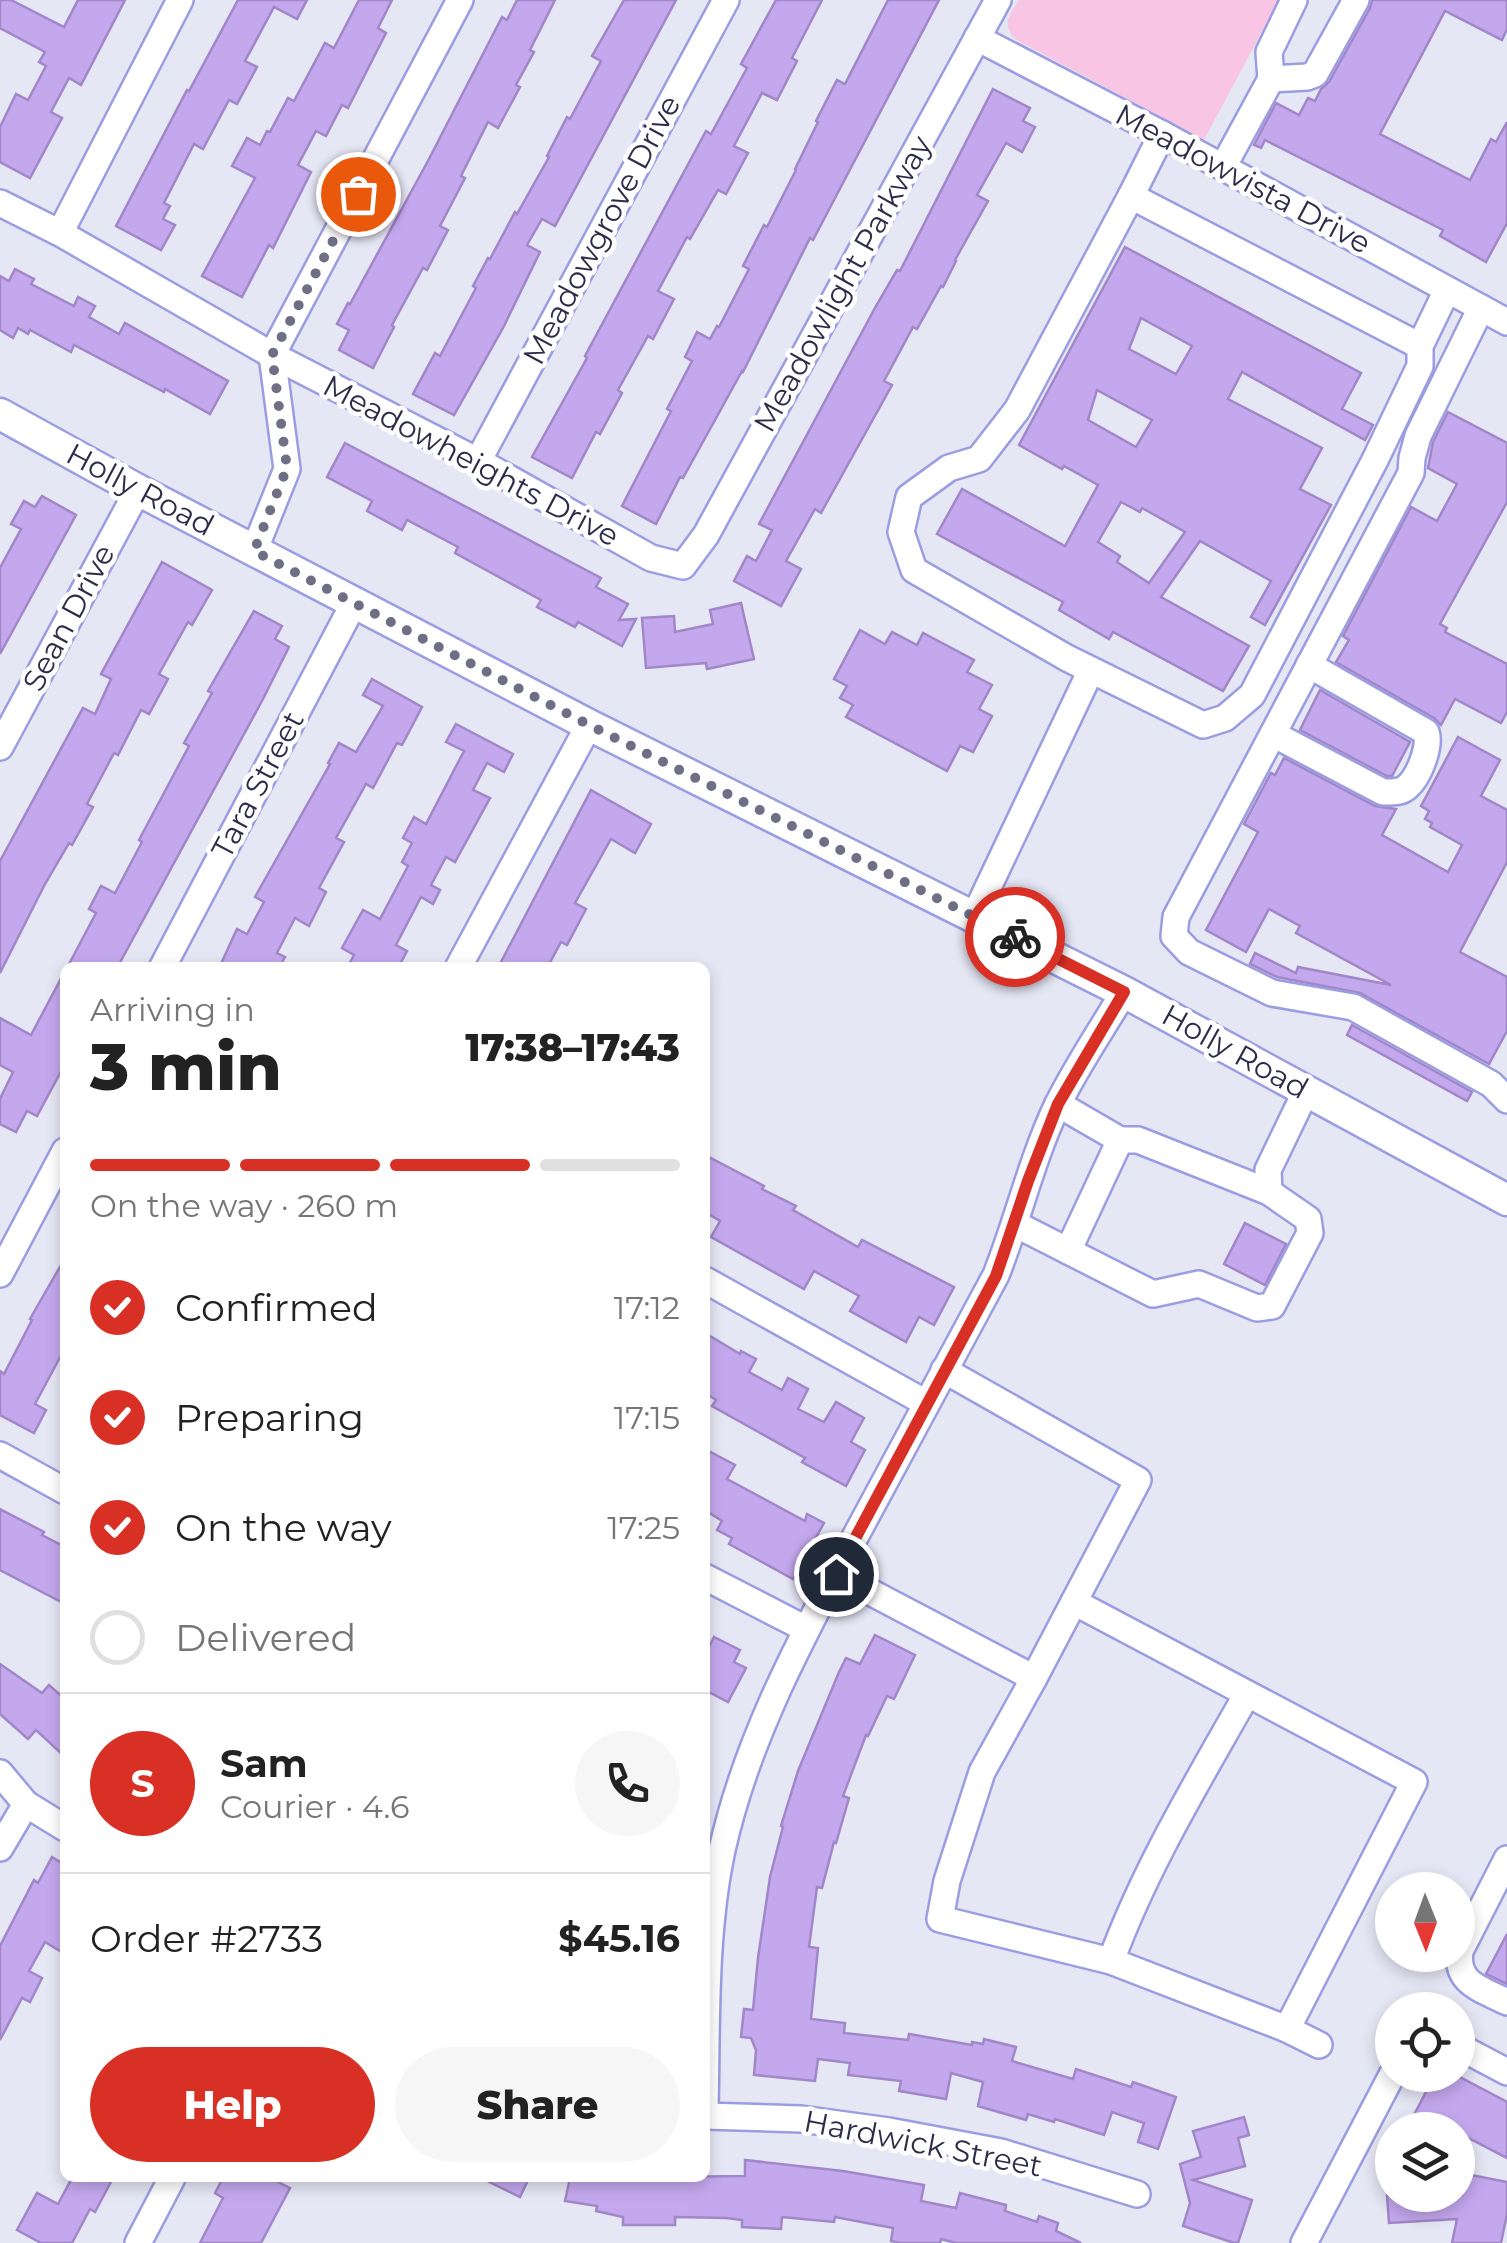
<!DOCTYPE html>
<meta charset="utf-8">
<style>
body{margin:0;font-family:Montserrat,sans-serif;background:#f6f6f6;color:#222;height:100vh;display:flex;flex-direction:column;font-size:38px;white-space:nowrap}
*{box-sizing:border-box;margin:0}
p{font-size:32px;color:#767676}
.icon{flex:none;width:55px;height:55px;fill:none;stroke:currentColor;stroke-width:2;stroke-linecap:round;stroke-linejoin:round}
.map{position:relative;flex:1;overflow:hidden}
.details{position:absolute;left:60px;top:962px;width:650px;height:1220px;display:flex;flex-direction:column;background:#fff;border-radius:15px;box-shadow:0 5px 15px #0003}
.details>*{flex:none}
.needle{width:65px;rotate:179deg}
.controls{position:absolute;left:1375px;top:1872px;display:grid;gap:20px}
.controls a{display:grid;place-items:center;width:100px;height:100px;border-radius:50%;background:#fff;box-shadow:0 5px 15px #0003;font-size:50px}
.pin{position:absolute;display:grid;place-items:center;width:85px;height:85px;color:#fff;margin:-42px;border:5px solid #fff;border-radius:50%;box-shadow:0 2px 10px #0007}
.courier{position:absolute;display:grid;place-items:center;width:100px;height:100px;margin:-50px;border:8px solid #d93025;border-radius:50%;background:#fff;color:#222;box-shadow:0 2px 12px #0007}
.summary em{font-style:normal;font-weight:800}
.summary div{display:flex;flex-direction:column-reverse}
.summary{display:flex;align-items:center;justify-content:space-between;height:170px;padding:0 30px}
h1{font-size:65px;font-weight:800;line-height:75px}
.bar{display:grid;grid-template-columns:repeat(4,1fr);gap:15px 10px;align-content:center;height:120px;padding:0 30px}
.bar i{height:12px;border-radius:8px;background:#e0e0e0}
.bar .current{background:#d93025}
.bar p{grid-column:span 4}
.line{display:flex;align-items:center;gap:25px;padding:0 30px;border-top:2px solid #e0e0e0}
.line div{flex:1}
.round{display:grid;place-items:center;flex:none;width:105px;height:105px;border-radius:52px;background:#f6f6f6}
ol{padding:0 30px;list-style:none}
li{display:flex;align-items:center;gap:30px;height:110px}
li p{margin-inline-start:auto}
li .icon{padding:10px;border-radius:50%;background:#d93025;color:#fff;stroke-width:4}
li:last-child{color:#767676}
li i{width:55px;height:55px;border:5px solid #e0e0e0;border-radius:50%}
.primary-button{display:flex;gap:20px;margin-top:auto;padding:20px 30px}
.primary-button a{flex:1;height:115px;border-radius:60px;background:#d93025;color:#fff;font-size:40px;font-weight:800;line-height:115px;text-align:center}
.primary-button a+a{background:#f6f6f6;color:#222}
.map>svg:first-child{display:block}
</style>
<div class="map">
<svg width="1507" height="2243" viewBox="0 0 1507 2243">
<rect width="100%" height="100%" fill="#e6e7f5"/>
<path fill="#f8c6e4" d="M1019,0H1279L1204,140L1015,39C1001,22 1009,17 1019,0Z"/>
<g fill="#c4a8ee" stroke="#a186c8" stroke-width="2.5" fill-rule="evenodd">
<polygon points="0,0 11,0 64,27 78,0 125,0 81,85 69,78 51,112 62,118 30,178 0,162 0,127 16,94 28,100 46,66 39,62 45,52 0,28"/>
<polygon points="238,0 307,0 297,19 274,7 245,61 257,67 237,104 229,100 203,149 194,144 164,203 170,206 163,219 175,225 161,250 116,226 187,90 189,91"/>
<polygon points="359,0 392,0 378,28 386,33 348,108 342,105 326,136 316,131 298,165 311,172 273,248 269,245 242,297 202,276 255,178 232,166 247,138 260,145 267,131 270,132 288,98 294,101 325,43 334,48"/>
<polygon points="517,0 555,0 530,50 534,52 516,85 520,87 498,128 488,122 461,176 465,178 440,226 448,230 427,270 423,268 392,325 394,327 373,368 339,350 349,330 337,324 348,303 350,304 429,159 502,17 507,20"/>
<polygon points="624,0 676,0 555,226 542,219 527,245 540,252 503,328 454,415 413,394 435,353 440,356 476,288 473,286 488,258 490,259 515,212 517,214 549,157 547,156 567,117 570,119 601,61 592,56"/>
<polygon points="776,0 822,0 792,58 797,61 777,100 762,93 734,146 748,153 726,194 718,190 690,239 687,237 658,291 674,299 653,339 648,336 618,390 622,393 600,434 596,432 572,478 532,457 587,358 585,356 706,131 711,134 747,68 741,64"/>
<polygon points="888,0 939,0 813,240 810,238 743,372 742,371 683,478 680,477 656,524 622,506 671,411 667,409 692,361 685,357 697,332 710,339 717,326 719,327 749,269 743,266 764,225 767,227 796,170 795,169 818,122 816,121 837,80 845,84"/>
<polygon points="1372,0 1507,0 1507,29 1502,40 1445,11 1380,134 1470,180 1491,139 1496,142 1507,122 1507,223 1486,262 1440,236 1443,230 1265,140 1261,148 1254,145 1276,103 1299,115 1308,98 1315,101 1321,89 1329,82 1370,8"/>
<polygon points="993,89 1030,108 1023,121 1035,127 1022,152 1006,143 977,195 988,201 955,260 956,261 943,287 941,286 917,329 913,327 884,381 892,385 821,513 815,509 786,561 801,569 781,606 734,581 747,556 756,561 772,530 759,524 876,306 897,270 900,271"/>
<path d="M1125,247L1361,373L1342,409L1373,425L1365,440L1242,372L1228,399L1322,448L1300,489L1331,505L1265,625L1251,617L1271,581L1200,541L1161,597L1249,646L1223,691L1113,632L1109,639L1059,610L1063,602L937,534L962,489L1065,546L1098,485L1064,466L1062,469L1019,445ZM1141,318L1192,346L1176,374L1129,349ZM1097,390L1152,420L1136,447L1088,420ZM1121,502L1140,512L1142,508L1185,532L1149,583L1117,562L1120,556L1098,542Z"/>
<polygon points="15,269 34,279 31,284 74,306 78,297 95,306 89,317 119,334 125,323 228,381 210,414 165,389 164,392 74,345 71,352 30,330 28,334 18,328 13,338 0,330 0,276 9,281"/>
<polygon points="1448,412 1507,443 1507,502 1440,624 1447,628 1445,632 1507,664 1507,712 1501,723 1455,699 1441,725 1434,718 1336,662 1349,640 1343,636 1411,507 1437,521 1457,484 1428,468 1433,442"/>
<polygon points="345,443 601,578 596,587 628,604 619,620 636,619 622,646 578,622 575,627 537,607 541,600 455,553 458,547 407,520 402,530 367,511 372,501 327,477"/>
<polygon points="42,496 76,515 0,654 0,568 21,529 11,524 24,501 35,507"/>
<polygon points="162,562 212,590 192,625 188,622 159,674 168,679 149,714 141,710 118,755 114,753 87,804 93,807 72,845 69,843 45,884 0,973 0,861 83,708 95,714 111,679 101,674"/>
<polygon points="741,603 754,659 707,669 706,663 646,668 642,618 674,616 675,632 713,624 710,610"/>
<polygon points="254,611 282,626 275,639 289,647 263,699 117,968 67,968 96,913 89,909 101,886 115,893 142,842 139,840 189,746 184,743 212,693 208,691"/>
<polygon points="860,630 885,644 892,632 917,645 923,633 974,660 967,672 992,685 979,709 992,716 973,752 960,746 947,771 846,717 853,705 840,698 847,686 834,679"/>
<polygon points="372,679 422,707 402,745 397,743 373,788 366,784 336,838 344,842 319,888 326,892 309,926 295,918 277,953 285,957 279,968 219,968 237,929 247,934 264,902 255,897 330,764 328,763 339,743 356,752 383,706 363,695"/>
<polygon points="1320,690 1410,742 1392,776 1387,776 1300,730"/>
<polygon points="456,724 513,754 504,772 487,763 473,790 490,798 455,862 446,857 431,885 440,890 433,904 421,897 396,945 407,951 398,968 347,968 354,955 342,948 363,910 380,919 408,866 402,862 412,843 403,838 414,817 426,824 464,751 446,742"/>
<polygon points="1458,737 1500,760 1481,796 1507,810 1507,862 1460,952 1507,977 1507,1031 1489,1064 1360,993 1277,977 1250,964 1255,953 1296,973 1298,967 1391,985 1296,933 1300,926 1269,909 1246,952 1206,930 1258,832 1244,824 1271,773 1275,775 1284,758 1375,806 1396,809 1382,835 1448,872 1462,845 1430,827 1432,823 1425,819 1429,811 1421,806"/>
<polygon points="591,790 651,824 635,853 611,839 575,903 586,909 567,945 561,942 547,968 512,968 501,962"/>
<polygon points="65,971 65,1064 37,1116 27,1111 16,1132 0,1124 0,1099 13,1072 0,1065 0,1018 31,1035"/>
<polygon points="1352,1025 1472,1092 1467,1101 1347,1035"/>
<polygon points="705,1155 764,1186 762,1189 796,1206 793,1210 858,1247 862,1240 954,1287 934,1325 919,1317 906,1342 850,1311 859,1296 814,1271 804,1289 711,1237 720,1221 705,1212"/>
<polygon points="1245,1223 1286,1244 1265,1285 1224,1264"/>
<polygon points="65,1258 65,1348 35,1404 46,1410 34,1433 0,1415 0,1371 4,1374 32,1320 30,1319"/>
<polygon points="705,1333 740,1354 741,1351 756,1359 749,1372 782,1390 788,1378 808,1389 798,1409 824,1422 836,1402 864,1418 851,1442 865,1450 846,1486 802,1462 805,1458 712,1406 716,1400 705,1393"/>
<polygon points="705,1449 735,1465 727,1479 805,1521 807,1514 824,1523 793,1579 729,1544 732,1538 717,1530 722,1521 705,1510"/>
<polygon points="0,1509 44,1532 42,1535 65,1547 65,1604 0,1570"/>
<polygon points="875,1635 915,1655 894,1699 887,1696 868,1736 866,1735 843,1796 849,1798 836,1843 834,1842 822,1888 817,1887 809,1947 818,1948 811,2019 845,2023 844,2033 908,2040 909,2034 972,2045 972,2042 983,2044 984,2039 1016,2047 1012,2061 1073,2079 1076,2069 1131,2087 1133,2082 1176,2097 1158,2149 1138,2142 1144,2123 1112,2112 1104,2135 1055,2119 1054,2122 1028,2114 1026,2120 978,2106 983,2082 951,2073 946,2099 899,2091 901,2081 848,2075 850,2063 818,2059 815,2081 754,2075 756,2050 751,2038 741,2037 744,2009 753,2010 758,1958 770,1877 783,1827 781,1826 798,1771 839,1672 846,1658 860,1664"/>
<polygon points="714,1637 740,1650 734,1662 746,1668 728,1702 705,1690 705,1655"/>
<polygon points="0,1664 42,1693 49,1685 65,1699 65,1757 36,1730 28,1739 0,1714"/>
<polygon points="52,1857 65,1865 65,1942 60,1951 45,1942 29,1971 42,1978 30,2002 22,1998 0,2040 0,1946 34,1880 38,1883"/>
<polygon points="1507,1934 1507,1984 1486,1974"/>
<polygon points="1435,2075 1456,2075 1507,2102 1507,2158 1432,2119 1432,2130 1406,2130"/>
<polygon points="1244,2117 1249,2135 1238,2138 1245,2166 1193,2180 1252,2200 1238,2243 1234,2243 1183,2226 1190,2203 1180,2164 1201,2157 1193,2131"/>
<polygon points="745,2160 843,2171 924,2185 921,2201 956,2208 960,2193 1006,2205 1005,2211 1037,2222 1039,2216 1058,2223 1056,2231 1081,2243 956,2243 941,2239 940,2243 901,2243 891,2241 893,2228 835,2217 834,2222 782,2217 781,2229 742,2227 742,2220 726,2218 675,2217 675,2225 623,2225 623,2217 596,2211 597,2206 565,2201 570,2178 745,2176"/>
<polygon points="1466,2174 1507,2182 1507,2214 1501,2243 1452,2243 1457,2219 1389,2223 1387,2195 1462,2195"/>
<polygon points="72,2178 113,2178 95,2212 90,2209 72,2243 41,2243 17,2230 37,2193 58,2204"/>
<polygon points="223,2178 270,2178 290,2188 261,2243 200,2243 223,2198 215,2193"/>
<polygon points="481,2178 529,2178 520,2197"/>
</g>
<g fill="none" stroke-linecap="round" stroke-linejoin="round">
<defs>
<g id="minor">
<polyline points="977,38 1162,134 1507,322"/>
<polyline points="1271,79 1307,77 1315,74 1356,0"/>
<polyline points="1162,134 1131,196 1017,410 979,459 949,468 909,497 901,532 914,570 1067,658 1203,725 1225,718 1252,695 1375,460 1420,366 1420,346 1447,290"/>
<polyline points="1223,167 1271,79 1269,52 1294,0"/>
<polyline points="1131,196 1420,346"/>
<polyline points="0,203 60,233 272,355 478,461 651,558 683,566 706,535 998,0"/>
<polyline points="60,233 180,0"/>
<polyline points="1481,308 1418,436 1412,458 1411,473 1176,917 1174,936 1189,952 1272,993 1353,1007 1491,1084 1507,1100"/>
<polyline points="478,461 726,0"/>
<polyline points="254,551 287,469 272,355 460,0"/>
<path d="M1273,734L1383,792C1392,792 1400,793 1407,787C1419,777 1431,746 1426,732L1309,665"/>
<polyline points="0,747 138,490"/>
<polyline points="974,917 1091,670"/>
<polyline points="162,968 354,603"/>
<polyline points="458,968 589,725"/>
<polyline points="1058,1104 1120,1140"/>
<polyline points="1015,1224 1153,1294 1199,1284 1257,1308 1272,1306 1310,1233 1308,1219 1269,1192 1268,1170 1306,1091"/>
<polyline points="1068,1251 1120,1140 1138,1140 1269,1192"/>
<polyline points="0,1274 65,1151"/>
<polyline points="705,1280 926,1403"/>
<polyline points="0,1455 65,1491"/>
<polyline points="836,1574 1034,1678 1138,1480 944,1370"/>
<polyline points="705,1577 806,1629"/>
<polyline points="1034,1678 982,1772 947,1881 940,1919 1111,1961 1287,2029 1414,1782 1074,1602"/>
<polyline points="0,1773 26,1804 65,1828"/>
<polyline points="0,1848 26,1804"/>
<path d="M1507,1859L1460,1951C1455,1984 1482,1989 1507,2002"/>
<path d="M1111,1961C1145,1868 1198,1781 1247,1694"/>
<polyline points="1287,2029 1319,2045"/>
<polyline points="1458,2046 1507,2072"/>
<path d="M705,2108C707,2022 704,1934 722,1850C746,1742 797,1647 848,1550C897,1458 947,1367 996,1275C1018,1220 1031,1161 1057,1106C1076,1067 1102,1029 1124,992"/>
<polyline points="705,2116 801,2119 889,2131 1001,2152 1137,2194"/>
<polyline points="138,2243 172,2178"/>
<polyline points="1304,2243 1392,2075"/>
</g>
<polyline id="major" points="0,414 138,490 589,725 1124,992 1507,1200"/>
</defs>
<use href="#minor" stroke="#9b9de2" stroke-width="30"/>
<use href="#major" stroke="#9b9de2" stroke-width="35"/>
<use href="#minor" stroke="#fff" stroke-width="25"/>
<use href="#major" stroke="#fff" stroke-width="30"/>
</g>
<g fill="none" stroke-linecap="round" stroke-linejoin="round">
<polyline stroke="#6e6e85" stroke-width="10" stroke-dasharray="0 18" points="358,194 272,355 287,468 254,551 589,725 1015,937"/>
<polyline stroke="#d93025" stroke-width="12" points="836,1574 996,1276 1028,1181 1058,1104 1124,992 1015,937"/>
</g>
<g text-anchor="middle" stroke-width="9" stroke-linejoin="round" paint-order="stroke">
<g font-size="30" fill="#2d2d49" stroke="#fff">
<text transform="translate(1243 179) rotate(28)" y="10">Meadowvista Drive</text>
<text transform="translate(602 230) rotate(-62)" y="10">Meadowgrove Drive</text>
<text transform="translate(843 284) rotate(-61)" y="10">Meadowlight Parkway</text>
<text transform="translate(471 461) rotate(28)" y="10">Meadowheights Drive</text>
<text transform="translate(140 490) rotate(28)" y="10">Holly Road</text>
<text transform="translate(69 618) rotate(-62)" y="10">Sean Drive</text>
<text transform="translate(258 785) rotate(-62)" y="10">Tara Street</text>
<text transform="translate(1235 1052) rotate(29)" y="10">Holly Road</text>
<text transform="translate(923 2144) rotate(11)" y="10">Hardwick Street</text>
</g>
</g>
</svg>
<div class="controls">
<a><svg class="needle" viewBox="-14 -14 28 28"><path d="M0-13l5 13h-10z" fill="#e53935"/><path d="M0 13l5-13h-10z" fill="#767676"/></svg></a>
<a><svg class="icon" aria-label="locate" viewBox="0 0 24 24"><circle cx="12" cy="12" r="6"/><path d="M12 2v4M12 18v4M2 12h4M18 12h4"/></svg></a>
<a><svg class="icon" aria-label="layers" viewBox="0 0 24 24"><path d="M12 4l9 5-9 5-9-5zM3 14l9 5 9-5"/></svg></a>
</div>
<div class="pin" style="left:358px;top:194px;background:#ea580c"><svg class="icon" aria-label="bag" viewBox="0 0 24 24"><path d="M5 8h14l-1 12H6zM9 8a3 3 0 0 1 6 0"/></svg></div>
<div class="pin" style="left:836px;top:1574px;background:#1f2937"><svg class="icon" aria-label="home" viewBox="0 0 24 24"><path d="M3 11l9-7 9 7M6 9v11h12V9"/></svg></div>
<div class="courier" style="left:1015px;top:937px"><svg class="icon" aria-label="bike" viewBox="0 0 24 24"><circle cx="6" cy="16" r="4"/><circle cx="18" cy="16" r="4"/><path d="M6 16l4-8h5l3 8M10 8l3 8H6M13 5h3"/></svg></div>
<section class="details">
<div class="summary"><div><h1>3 min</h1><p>Arriving in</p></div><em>17:38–17:43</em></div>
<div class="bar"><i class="current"></i><i class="current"></i><i class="current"></i><i></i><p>On the way · 260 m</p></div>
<ol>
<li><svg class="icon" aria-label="check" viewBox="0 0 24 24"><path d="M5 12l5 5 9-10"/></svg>Confirmed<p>17:12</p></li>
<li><svg class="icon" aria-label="check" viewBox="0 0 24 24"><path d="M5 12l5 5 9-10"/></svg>Preparing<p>17:15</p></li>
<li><svg class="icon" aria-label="check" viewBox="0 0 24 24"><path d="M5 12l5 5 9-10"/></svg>On the way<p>17:25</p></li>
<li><i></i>Delivered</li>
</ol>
<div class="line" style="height:180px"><b class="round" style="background:#d93025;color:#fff">S</b><div><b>Sam</b><p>Courier · 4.6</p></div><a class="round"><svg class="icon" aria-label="phone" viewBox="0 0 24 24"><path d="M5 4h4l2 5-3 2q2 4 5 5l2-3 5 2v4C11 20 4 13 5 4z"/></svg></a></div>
<div class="line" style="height:130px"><div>Order #2733</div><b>$45.16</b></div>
<div class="primary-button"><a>Help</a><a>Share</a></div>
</section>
</div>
